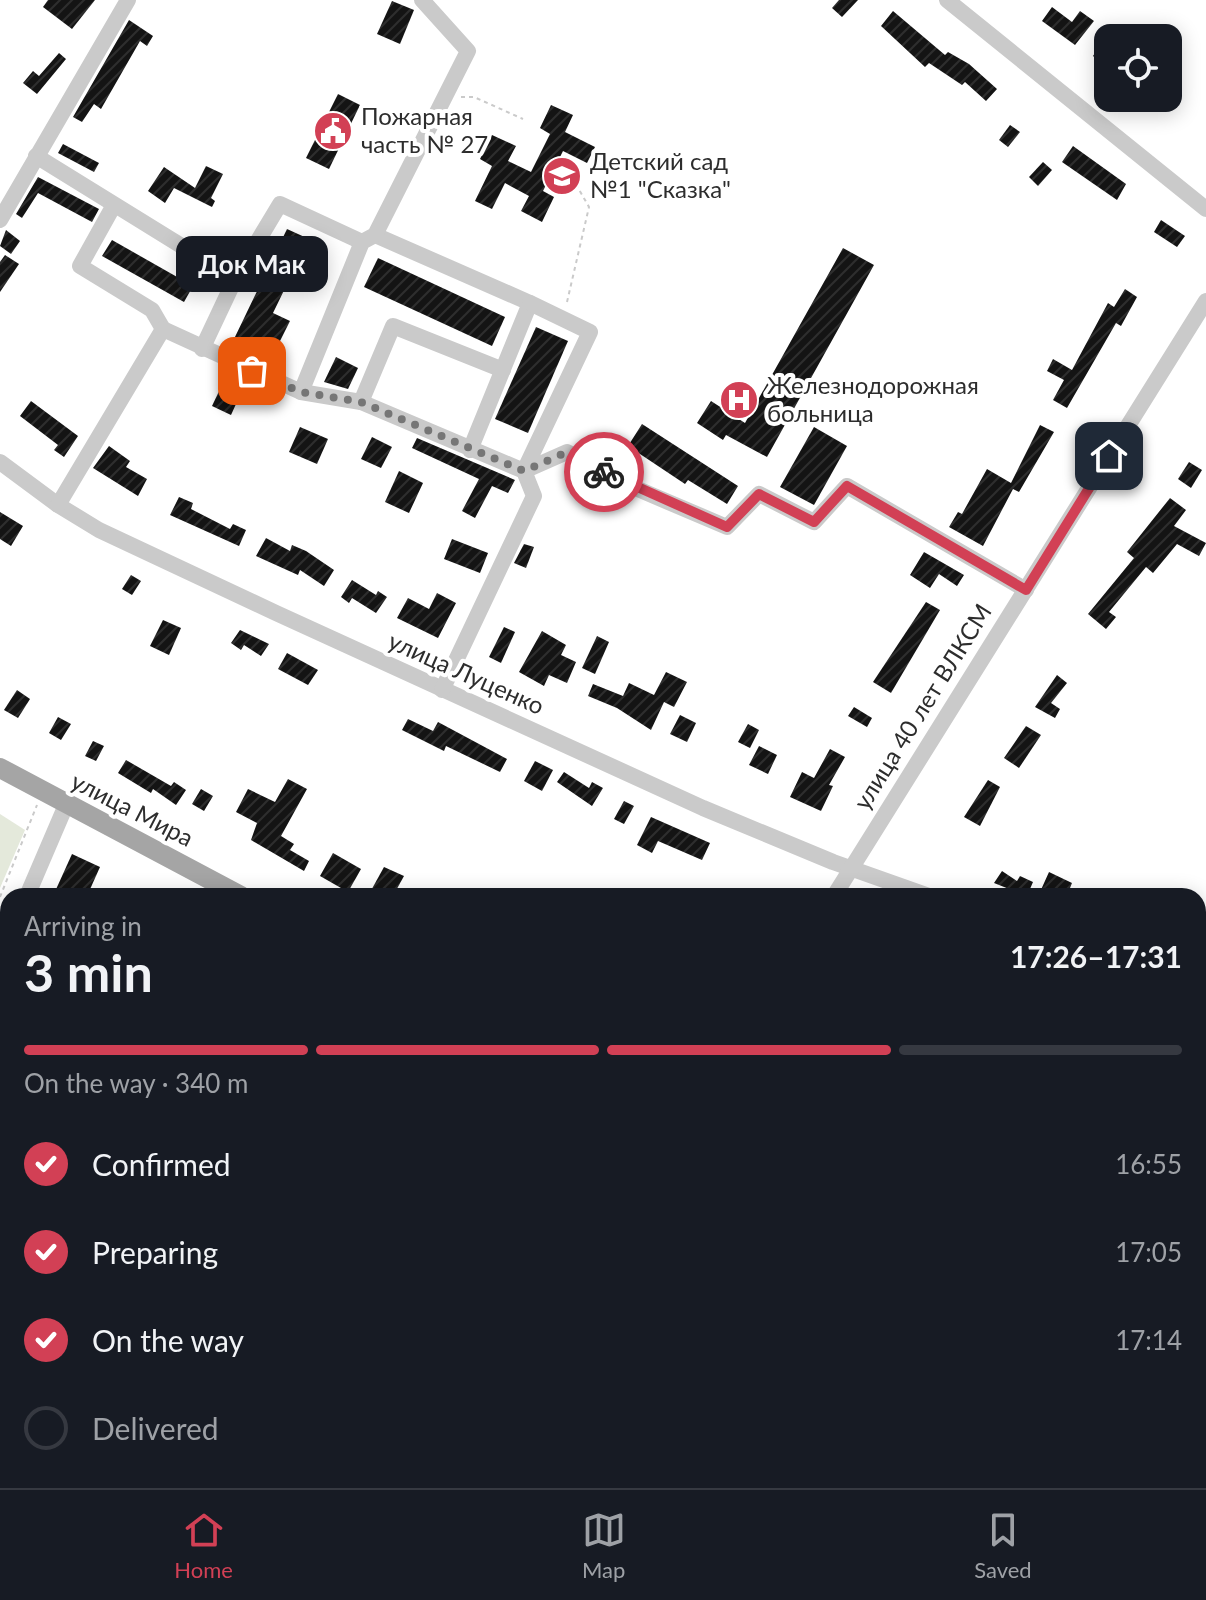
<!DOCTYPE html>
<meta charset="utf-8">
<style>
body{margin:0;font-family:Lato,sans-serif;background:#242831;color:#f1f3f6;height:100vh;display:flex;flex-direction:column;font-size:30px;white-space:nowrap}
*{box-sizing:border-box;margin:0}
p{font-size:26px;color:#9ea1a6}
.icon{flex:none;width:44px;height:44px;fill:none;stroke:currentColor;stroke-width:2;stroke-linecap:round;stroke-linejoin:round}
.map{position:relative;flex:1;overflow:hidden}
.details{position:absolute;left:0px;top:888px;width:1206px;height:600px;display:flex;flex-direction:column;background:#171b24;border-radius:24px 24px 0 0;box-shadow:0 4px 20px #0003}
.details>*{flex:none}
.buttons{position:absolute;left:1094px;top:24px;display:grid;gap:16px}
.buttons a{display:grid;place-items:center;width:88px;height:88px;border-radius:16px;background:#171b24;box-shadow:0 4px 20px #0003;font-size:40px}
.pin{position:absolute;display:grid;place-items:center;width:68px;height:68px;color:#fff;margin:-34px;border-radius:16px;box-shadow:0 4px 12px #0006}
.courier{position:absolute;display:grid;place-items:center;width:80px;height:80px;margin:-40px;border:6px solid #d24055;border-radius:50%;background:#fff;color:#222;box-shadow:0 2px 10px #0007}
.bubble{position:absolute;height:56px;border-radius:16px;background:#171b24;box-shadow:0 4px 20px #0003;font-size:26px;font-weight:700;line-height:56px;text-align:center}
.head em{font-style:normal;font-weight:700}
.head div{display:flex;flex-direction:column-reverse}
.head{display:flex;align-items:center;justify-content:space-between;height:136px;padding:0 24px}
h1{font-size:52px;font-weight:700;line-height:60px}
.bar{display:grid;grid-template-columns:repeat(4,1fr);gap:12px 8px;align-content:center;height:96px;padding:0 24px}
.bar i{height:10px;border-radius:6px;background:#363941}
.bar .selected{background:#d24055}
.bar p{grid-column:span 4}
ol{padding:0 24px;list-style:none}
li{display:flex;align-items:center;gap:24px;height:88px}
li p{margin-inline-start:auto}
li .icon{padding:8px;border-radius:50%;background:#d24055;color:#fff;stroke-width:4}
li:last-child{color:#9ea1a6}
li i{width:44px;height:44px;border:4px solid #363941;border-radius:50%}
.menu{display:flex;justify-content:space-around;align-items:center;height:112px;border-top:2px solid #363941;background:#171b24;font-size:22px;color:#9ea1a6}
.menu a{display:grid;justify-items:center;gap:4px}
.menu .selected{color:#d24055}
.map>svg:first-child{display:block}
</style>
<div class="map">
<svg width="1206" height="1488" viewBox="0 0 1206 1488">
<defs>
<pattern id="building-hatch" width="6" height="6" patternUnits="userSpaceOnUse" patternTransform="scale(2)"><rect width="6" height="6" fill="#141414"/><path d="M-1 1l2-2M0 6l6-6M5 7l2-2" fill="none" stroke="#2e2e2e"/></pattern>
</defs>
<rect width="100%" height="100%" fill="#fff"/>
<polygon fill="#e4e9db" points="0,814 25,830 0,888"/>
<g fill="url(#building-hatch)">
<polygon points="48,0 95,0 72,29 43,7"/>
<polygon points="839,0 858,0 842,17 832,8"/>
<polygon points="392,1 414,10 400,44 377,34"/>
<polygon points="1052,7 1072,22 1080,11 1094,21 1075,45 1042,21"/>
<polygon points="893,11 945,55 948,52 969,64 997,89 986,101 965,82 962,85 929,63 925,67 881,26"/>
<polygon points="129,20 153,36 147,46 140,41 101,109 94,104 82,122 73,117"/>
<polygon points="1108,35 1108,57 1103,64 1093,56"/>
<polygon points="59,53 66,59 37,94 23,83 33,71 39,76"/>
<polygon points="338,94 360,105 329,169 306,158"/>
<polygon points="551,105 573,115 565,132 595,147 587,163 563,151 543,191 554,197 542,222 521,211 529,196 505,183 492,209 475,201 492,166 480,159 492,135 516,146 508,161 531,172 550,134 540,128"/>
<polygon points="1010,125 1020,132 1008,147 999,140"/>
<polygon points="63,144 99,163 94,172 58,153"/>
<polygon points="1073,146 1126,184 1117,200 1062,162"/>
<polygon points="1043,162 1052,170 1038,186 1029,177"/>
<polygon points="206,166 223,174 211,198 215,201 212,207 174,188 165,203 148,191 164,167 195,188"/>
<polygon points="38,177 99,209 92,222 38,193 22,218 16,214"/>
<polygon points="1161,220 1185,236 1177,247 1154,232"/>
<polygon points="287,229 309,239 273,313 290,321 272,357 234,339"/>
<polygon points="6,230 20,241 11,254 0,246"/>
<polygon points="112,240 193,286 184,302 102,256"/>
<polygon points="843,248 874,265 767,457 726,435 723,440 697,423 711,401 745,423"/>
<polygon points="5,255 19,264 0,292 0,262"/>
<polygon points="378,258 505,317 492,346 364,287"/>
<polygon points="1125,289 1137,297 1121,326 1116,323 1067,408 1053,400 1064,380 1047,371 1053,359 1072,370 1108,303 1114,307"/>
<polygon points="536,327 568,341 528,433 495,419"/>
<polygon points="336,357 358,368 348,389 324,382"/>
<polygon points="222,385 241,393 231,415 212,406"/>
<polygon points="31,401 78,436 64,457 54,450 58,445 20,416"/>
<polygon points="642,424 738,486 727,504 688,480 685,484 628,446"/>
<polygon points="1040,425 1054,432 1019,492 1013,489 983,546 949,527 958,512 962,514 987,469 1011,483"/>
<polygon points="300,427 328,439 317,464 289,452"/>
<polygon points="814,427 847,446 814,505 780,487"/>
<polygon points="372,437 392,447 381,468 361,459"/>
<polygon points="417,438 515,480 508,493 492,486 475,518 462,511 479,479 412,448"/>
<polygon points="109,446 130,461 126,467 147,479 138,496 93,468"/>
<polygon points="1189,462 1202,470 1191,488 1178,479"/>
<polygon points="399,471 423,483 409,513 385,502"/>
<polygon points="179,497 193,503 191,509 230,529 233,524 246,530 239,546 170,515"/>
<polygon points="1170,498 1186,510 1174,526 1206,543 1199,556 1177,544 1153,573 1146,567 1109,612 1116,617 1106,629 1088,614 1134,558 1127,552"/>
<polygon points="0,512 23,526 11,546 0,539"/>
<polygon points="266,538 290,551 292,545 306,551 334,570 324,586 300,570 298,575 267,561 256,556"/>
<polygon points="452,539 488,553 480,573 444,559"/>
<polygon points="524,544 534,547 526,568 514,563"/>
<polygon points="924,552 964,575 957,586 939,574 930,588 910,575"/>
<polygon points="131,575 141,581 132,595 122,589"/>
<polygon points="352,580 376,595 378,591 387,597 376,613 352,598 349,603 341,597"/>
<polygon points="437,593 456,603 438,638 397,618 408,598 429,609"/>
<polygon points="926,602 940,610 891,693 873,682"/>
<polygon points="163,620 181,628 169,655 150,646"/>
<polygon points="504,627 515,632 501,663 489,657"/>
<polygon points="240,630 269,644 261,656 244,645 241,650 231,643"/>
<polygon points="542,631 566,645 561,655 576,662 567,683 549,675 544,686 519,672"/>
<polygon points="597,636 609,642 595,674 582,668"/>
<polygon points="287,653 318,670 308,685 278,669"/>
<polygon points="666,672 687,682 674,707 664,702 651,730 617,708 588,696 593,684 623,696 629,683 654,695"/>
<polygon points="1057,675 1067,683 1051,703 1060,709 1055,718 1035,707"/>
<polygon points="17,690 30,699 18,718 4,710"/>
<polygon points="854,707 872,718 867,727 848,716"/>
<polygon points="680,715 696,723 687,742 670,734"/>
<polygon points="58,717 71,724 61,740 49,733"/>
<polygon points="408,719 433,731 438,722 507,759 500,772 446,746 444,751 402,730"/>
<polygon points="748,724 759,730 750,748 738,742"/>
<polygon points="1026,726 1041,735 1019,768 1004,758"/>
<polygon points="93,741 104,746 96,761 85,756"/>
<polygon points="759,746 777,755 768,774 749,765"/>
<polygon points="830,749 845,757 829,785 833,786 821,811 790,797 802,772 814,778"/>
<polygon points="126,760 171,786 174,782 186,790 176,805 153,789 151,793 118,773"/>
<polygon points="535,761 553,770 542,791 524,781"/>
<polygon points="564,772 589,788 592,782 603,788 592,806 557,782"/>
<polygon points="288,779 307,789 281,836 294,844 290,850 309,861 304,871 251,840 257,823 236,812 248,789 275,802"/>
<polygon points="988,780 1000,787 980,826 964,817"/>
<polygon points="201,789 213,796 204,811 192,804"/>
<polygon points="624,801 634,806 624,824 614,819"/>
<polygon points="651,817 710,843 702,860 658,841 652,853 637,845"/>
<polygon points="333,853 361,869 348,892 320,876"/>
<polygon points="72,854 100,867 87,896 53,896"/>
<polygon points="384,867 404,876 393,896 368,896"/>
<polygon points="1002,871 1017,881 1020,876 1033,882 1027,896 994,883"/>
<polygon points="1049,872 1072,883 1070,888 1089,896 1048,896 1040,892"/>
</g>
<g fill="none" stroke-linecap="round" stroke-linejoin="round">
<g stroke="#cacaca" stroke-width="2" stroke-dasharray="4 4" stroke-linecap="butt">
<polyline points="461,97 474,97 523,119"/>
<polyline points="567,302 589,207 569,172"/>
<polyline points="0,897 37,805"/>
</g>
<g stroke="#cacaca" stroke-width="16">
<polyline points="947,0 1206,209"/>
<polyline points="36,156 235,279 280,204 362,242"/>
<polyline points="114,205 80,266 152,310 163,329"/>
<polyline points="0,220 128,0"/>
<polyline points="375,235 530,303 470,450"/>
<polyline points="202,349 235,279"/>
<polyline points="301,392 361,402 524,471"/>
<polyline points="361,402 393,326 503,370"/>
<polyline points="0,462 58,505 99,530 276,613 703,808 833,862 929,896"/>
<polyline points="524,471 567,452 633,487 727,527 759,494 814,522 847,486 1026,590"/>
<polyline points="58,505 163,329 301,392 362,242 375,235 468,51 422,0"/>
<polyline points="442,690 534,496 524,471 590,332 530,303"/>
<polyline points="27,896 66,805"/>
<polyline points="834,896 1206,301"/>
<polyline points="0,959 8,940"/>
<polyline points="1198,995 1206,998"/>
<polyline points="1198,1058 1206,1044"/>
<polyline points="0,1191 8,1194"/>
<polyline points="0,1326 6,1310"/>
<polyline points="0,1470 8,1474"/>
<polyline points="23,1480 41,1488 44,1480"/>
<polyline points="405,1480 429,1488"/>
<polyline points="789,1480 811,1488"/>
<polyline points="195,1488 198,1481"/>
<polyline points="241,1488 244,1480"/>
<polyline points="350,1488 353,1480"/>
<polyline points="541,1488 544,1480"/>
<polyline points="567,1488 570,1480"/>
</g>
<g stroke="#a5a5a5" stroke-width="20">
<polyline points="0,768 241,896"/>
<polyline points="1198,1373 1206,1377"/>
</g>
</g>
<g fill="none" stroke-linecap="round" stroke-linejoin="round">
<polyline stroke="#767676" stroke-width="8" stroke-dasharray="0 14.4" points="252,371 301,392 361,402 524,471 567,452 604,472"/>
<polyline stroke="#d24055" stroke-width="10" points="604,472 727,527 759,494 814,522 847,486 1026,590 1109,456"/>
</g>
<defs>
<symbol id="civic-disc" viewBox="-11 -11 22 22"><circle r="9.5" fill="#d24055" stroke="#fff"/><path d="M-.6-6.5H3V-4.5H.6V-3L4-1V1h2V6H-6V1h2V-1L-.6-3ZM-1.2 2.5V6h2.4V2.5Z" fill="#fff"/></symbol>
<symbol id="school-disc" viewBox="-11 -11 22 22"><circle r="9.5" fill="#d24055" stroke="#fff"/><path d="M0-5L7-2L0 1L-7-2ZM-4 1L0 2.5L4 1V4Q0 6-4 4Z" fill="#fff"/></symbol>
<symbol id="hospital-disc" viewBox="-11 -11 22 22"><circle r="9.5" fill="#d24055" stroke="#fff"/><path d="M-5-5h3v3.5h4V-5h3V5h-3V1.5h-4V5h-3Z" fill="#fff"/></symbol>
</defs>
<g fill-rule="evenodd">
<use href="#civic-disc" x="311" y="109" width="44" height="44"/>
<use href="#school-disc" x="540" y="154" width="44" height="44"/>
<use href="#hospital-disc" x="717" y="378" width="44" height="44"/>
</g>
<g text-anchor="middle" stroke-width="8" stroke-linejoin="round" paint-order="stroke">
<g font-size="24" fill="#2d2d2d" stroke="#fff" text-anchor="start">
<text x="361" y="125">Пожарная<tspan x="361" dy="28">часть № 27</tspan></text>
<text x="590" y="170">Детский сад<tspan x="590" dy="28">№1 "Сказка"</tspan></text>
<text x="767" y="394">Железнодорожная<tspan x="767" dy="28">больница</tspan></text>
</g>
<g font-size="24" fill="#2d2d2d" stroke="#fff">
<text transform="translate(466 674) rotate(24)" y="8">улица Луценко</text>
<text transform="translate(923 707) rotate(-58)" y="8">улица 40 лет ВЛКСМ</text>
<text transform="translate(132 810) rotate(27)" y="8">улица Мира</text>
</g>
</g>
</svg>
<div class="buttons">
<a><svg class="icon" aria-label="locate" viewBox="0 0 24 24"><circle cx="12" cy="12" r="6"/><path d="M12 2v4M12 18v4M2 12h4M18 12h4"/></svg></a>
</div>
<div class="pin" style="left:252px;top:371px;background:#ea580c"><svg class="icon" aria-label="bag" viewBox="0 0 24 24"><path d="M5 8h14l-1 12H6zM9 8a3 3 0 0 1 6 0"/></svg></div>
<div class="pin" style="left:1109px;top:456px;background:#1f2937"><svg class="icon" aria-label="home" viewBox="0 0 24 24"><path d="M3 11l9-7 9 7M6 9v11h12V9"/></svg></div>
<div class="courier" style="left:604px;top:472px"><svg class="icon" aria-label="bike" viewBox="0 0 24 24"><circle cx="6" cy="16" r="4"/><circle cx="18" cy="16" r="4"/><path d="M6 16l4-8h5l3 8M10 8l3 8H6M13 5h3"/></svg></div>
<div class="bubble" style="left:176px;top:236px;width:152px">Док Мак</div>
<section class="details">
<div class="head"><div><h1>3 min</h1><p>Arriving in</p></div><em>17:26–17:31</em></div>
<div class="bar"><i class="selected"></i><i class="selected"></i><i class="selected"></i><i></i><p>On the way · 340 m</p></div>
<ol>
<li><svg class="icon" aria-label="check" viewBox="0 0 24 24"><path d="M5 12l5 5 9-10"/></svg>Confirmed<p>16:55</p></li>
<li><svg class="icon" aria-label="check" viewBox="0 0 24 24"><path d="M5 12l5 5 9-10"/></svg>Preparing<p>17:05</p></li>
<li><svg class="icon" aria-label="check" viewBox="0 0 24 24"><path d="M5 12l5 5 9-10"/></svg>On the way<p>17:14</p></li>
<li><i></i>Delivered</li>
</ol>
</section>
</div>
<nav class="menu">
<a class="selected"><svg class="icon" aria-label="home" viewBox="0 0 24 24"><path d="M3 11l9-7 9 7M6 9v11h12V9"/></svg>Home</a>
<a><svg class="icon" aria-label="map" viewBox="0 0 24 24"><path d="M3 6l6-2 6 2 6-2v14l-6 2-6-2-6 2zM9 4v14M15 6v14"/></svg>Map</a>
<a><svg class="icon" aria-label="saved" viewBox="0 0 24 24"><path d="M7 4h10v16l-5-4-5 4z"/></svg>Saved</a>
</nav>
